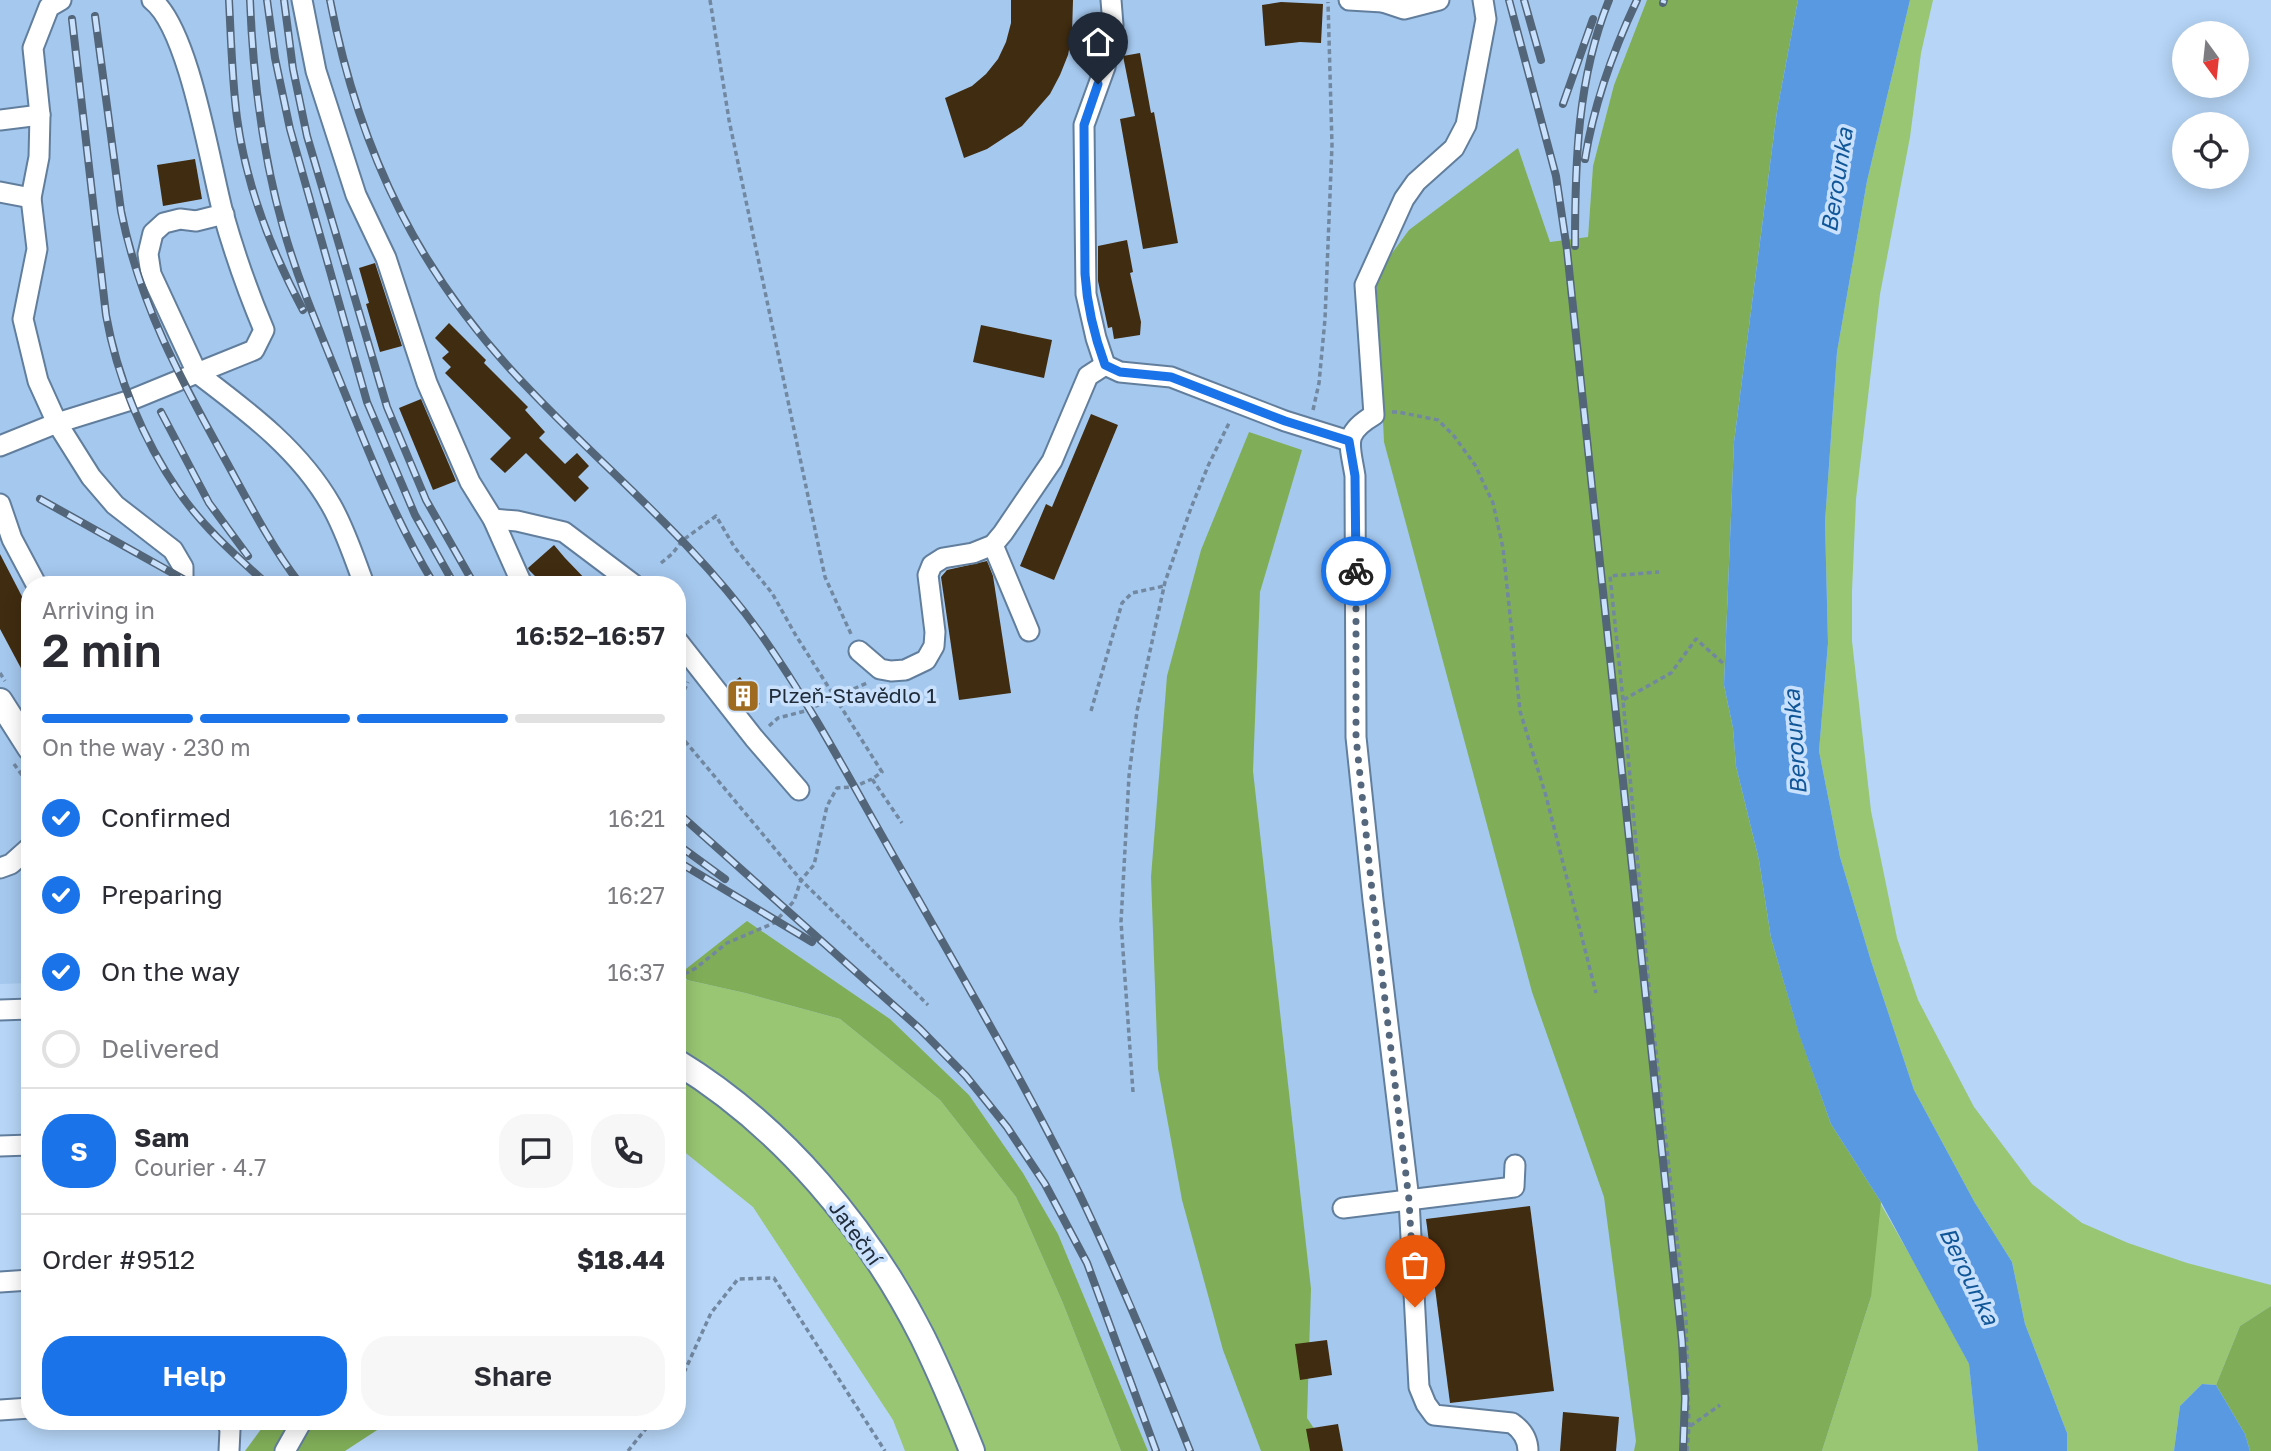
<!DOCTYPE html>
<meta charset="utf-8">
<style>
body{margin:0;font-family:"Golos Text",sans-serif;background:#f7f7f7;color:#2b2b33;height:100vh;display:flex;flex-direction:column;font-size:26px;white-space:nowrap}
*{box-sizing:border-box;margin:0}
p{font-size:23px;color:#7c7c81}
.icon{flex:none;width:38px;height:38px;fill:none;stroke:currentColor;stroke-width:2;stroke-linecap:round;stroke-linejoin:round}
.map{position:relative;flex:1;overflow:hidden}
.sheet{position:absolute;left:21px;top:576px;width:665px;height:854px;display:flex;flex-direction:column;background:#fff;border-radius:28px;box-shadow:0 4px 18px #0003}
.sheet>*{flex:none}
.needle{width:46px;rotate:165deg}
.buttons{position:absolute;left:2172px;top:21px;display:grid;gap:14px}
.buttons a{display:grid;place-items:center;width:77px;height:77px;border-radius:50%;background:#fff;box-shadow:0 4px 18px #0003;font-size:35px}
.pin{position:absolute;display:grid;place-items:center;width:60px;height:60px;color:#fff;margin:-72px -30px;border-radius:50% 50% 50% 0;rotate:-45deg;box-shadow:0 0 7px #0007}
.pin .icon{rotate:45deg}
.courier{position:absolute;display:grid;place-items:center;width:70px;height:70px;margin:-35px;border:5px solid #1a73e8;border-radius:50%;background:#fff;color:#222;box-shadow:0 2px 9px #0007}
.overview em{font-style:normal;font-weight:600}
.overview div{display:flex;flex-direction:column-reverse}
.overview{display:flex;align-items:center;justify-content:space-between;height:119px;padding:0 21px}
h1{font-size:46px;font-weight:600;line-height:52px}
.bar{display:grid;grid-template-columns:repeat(4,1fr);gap:10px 7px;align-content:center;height:84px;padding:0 21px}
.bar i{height:9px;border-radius:5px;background:#e1e1e2}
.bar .active{background:#1a73e8}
.bar p{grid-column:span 4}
.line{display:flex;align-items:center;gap:18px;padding:0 21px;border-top:2px solid #e1e1e2}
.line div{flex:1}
.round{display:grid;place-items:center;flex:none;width:74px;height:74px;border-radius:28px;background:#f7f7f7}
ol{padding:0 21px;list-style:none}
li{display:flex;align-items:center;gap:21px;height:77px}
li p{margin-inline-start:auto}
li .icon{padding:7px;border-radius:50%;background:#1a73e8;color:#fff;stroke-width:4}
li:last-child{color:#7c7c81}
li i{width:38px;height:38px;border:4px solid #e1e1e2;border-radius:50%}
.cta{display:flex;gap:14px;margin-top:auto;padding:14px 21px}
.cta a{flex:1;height:80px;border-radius:28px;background:#1a73e8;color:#fff;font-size:28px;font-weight:600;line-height:80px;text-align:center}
.cta a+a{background:#f7f7f7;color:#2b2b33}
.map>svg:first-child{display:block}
</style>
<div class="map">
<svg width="2271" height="1451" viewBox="0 0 2271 1451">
<rect width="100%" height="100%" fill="#b6d5f7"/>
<polygon fill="#a5c8ee" points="0,0 1647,0 1614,85 1593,166 1588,237 1700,1451 1148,1451 1058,1234 1023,1173 969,1095 890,1019 747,922 682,972 677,971 677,584 30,584 30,983 0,984"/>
<g fill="#98c672">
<polygon points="1910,0 1933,0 1921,53 1910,137 1880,294 1856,499 1852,591 1852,641 1871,811 1897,938 1918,1000 1974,1107 2032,1184 2082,1223 2128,1243 2187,1263 2271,1285 2271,1306 2240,1326 2216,1385 2202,1384 2180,1406 2174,1451 2067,1451 2067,1433 2025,1324 2012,1262 1975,1203 1914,1090 1871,961 1840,857 1819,751 1828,643 1825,522 1837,352 1867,181"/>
<polygon points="687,980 745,993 840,1019 940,1100 1016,1197 1062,1301 1121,1451 905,1451 893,1420 753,1207 677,1146 677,982"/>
<polygon points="1871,1187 1927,1285 1969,1364 1978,1451 1822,1451 1871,1297"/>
</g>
<g fill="#80ae58">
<polygon points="1647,0 1798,0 1777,111 1734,442 1724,685 1733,728 1736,766 1759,860 1771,938 1799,1033 1831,1124 1881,1202 1871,1297 1822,1451 1634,1451 1636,1441 1604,1197 1532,992 1384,442 1376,275 1409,230 1518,148 1550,242 1588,237 1593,166 1614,85"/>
<polygon points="1249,432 1302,450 1260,592 1253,771 1311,1289 1307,1418 1329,1451 1261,1451 1223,1350 1182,1200 1158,1069 1151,877 1167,676 1201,550"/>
<polygon points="747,921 890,1019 969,1095 1023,1173 1058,1234 1148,1451 1121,1451 1062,1301 1016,1197 940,1100 840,1019 745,993 687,980 682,972"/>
<polygon points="2271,1306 2271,1451 2250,1451 2245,1434 2216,1385 2240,1326"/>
<polygon points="267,1421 391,1421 345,1451 245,1451"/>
</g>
<g fill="#5899e1">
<polygon points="1798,0 1910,0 1867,181 1837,352 1825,522 1828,643 1819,751 1840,857 1871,961 1914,1090 1975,1203 2012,1262 2025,1324 2067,1433 2067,1451 1978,1451 1969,1364 1881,1202 1831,1124 1799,1034 1771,938 1759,860 1736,766 1733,728 1724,685 1734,442 1777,111"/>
<polygon points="2202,1384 2216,1385 2245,1434 2250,1451 2174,1451 2180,1406"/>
</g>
<g fill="#402c10">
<polygon points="1011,0 1073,0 1072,34 1068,55 1060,75 1050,94 1022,126 987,149 964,158 945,98 972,86 986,74 998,59 1006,42 1011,23"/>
<polygon points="1281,2 1323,4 1321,43 1300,42 1265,46 1262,5"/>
<polygon points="1140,53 1151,113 1154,112 1178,243 1143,249 1120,119 1135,116 1123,56"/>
<polygon points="195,159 202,199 163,206 157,165"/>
<polygon points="1127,240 1133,272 1130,273 1141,322 1140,335 1114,339 1112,327 1108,328 1098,281 1098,246"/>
<polygon points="375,263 402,346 380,352 366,304 369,303 359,268"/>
<polygon points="449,323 486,360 484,363 528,407 525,410 545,432 539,438 565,464 577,453 589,466 578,477 589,488 575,502 526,453 505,473 490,459 511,438 445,373 451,367 442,358 449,352 435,338"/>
<polygon points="981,325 1052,340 1044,378 973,362"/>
<polygon points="421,399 456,481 433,490 399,408"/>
<polygon points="1091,414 1118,425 1054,580 1020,566 1046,504 1052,507"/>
<polygon points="554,545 565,558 590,584 543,584 529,570 528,568"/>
<polygon points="0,554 30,612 30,685 0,629"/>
<polygon points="987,561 993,576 1011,693 959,700 941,577 947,570"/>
<polygon points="740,677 760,704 749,712 728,686"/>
<polygon points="1530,1206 1554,1391 1450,1403 1426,1219"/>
<polygon points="1327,1340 1332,1375 1300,1380 1295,1344"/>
<polygon points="1563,1412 1619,1417 1616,1451 1560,1451"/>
<polygon points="1338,1424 1343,1451 1310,1451 1306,1429"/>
</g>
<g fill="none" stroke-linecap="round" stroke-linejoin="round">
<defs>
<g id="minor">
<path d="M152,0C189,29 210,164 223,213C234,252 248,292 264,330L254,350L197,373C247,411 299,449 331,505C345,529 354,558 364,584"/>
<polyline points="302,0 316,71 356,195 386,258 427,383 470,482 493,519 522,584"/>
<polyline points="1111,0 1113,25 1105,67 1084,125 1086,294 1096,338 1105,365 1120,372 1171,377 1285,421 1349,441"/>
<polyline points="1349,0 1383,2"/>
<polyline points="1383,0 1383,2 1404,9 1439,0"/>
<path d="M1483,0L1486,19L1466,125L1454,148L1416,182L1404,199L1365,285L1374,415C1342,434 1350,444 1355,476L1356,737L1373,900L1409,1200L1419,1387L1426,1404L1434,1415L1512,1423C1522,1430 1528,1439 1528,1451"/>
<polyline points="40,115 39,157 31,198 37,249 23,319 38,381 57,423 91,477 115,505 173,550 183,567 183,584"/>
<polyline points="0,120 40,115 33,48 49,7 61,0"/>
<polyline points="0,192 31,198"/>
<polyline points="0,446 57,423 131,400 197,373 151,274 148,254 153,233 164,223 180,219 196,221 224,214"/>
<polyline points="0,504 12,539 36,584"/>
<polyline points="493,519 517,521 564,532 633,584"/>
<polyline points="993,545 1029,631"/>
<polyline points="677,640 754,738 799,790"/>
<polyline points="859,651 880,669 891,671 905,670 926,660 934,646 935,632 928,575 932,565 943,558 973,553 993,545 1003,533 1052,461 1088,376 1105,365"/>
<polyline points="0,868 11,864 30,847"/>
<polyline points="0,1010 30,1009"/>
<polyline points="0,1146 30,1145"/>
<polyline points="1343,1208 1514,1187 1515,1165"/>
<polyline points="0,1282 30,1280"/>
<polyline points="0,1410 30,1408"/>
<polyline points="227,1421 230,1430 229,1451"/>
<polyline points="285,1451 302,1421"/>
</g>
<g id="major">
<polyline points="0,701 30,748"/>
<path d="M677,1062C782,1126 868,1229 923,1338C941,1375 957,1413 972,1451"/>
</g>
</defs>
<use href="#minor" stroke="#627e9d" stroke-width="23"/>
<use href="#major" stroke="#627e9d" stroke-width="28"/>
<g stroke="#7288a1" stroke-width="3.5" stroke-dasharray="5 3.5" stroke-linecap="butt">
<polyline points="710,0 729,120 825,577 851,634"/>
<polyline points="1313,410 1319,383 1325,319 1332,145 1328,2"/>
<polyline points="1392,412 1398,412 1438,420 1454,436 1475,465 1493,503 1503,548 1520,711 1546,796 1596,993"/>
<polyline points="661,563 672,554 683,540 716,516 735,548 772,593 795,634 882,772 872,779 902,823"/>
<polyline points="0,673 5,681"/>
<polyline points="1623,700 1610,576 1659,572"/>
<polyline points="677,706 688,682"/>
<polyline points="677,709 680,735 801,880 928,1005"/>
<polyline points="1091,711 1122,603 1132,593 1164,586"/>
<polyline points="769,726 778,718 805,711 867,683"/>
<polyline points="14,764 30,786"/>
<polyline points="677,978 696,968 727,943 774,923 794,901 801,880 814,865 827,806 837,788 854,787 872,779"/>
<polyline points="1133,1092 1121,922 1129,776 1137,711 1165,582 1191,508 1208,466 1230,421"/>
<polyline points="677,1388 711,1313 738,1279 774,1278 885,1451"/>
<polyline points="1689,1427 1686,1319 1650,998 1623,700 1671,673 1696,639 1725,665"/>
<polyline points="628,1451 652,1421"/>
<polyline points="1687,1451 1689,1427 1720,1405"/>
</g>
<use href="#minor" stroke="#fff" stroke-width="19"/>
<use href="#major" stroke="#fff" stroke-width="24"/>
<defs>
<g id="rail">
<path d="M229,0C231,39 232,79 237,118C246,185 271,250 303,310"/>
<path d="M250,0C253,76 262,153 283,227C299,285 324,341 346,396C372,461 398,525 434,584"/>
<polyline points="267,0 275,58 290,129 367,402 415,515 454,584"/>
<polyline points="284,0 293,69 307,136 387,407 426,500 474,584"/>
<path d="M330,0C360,155 420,277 530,390C607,471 694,541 760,633C816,712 860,799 909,883C967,985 1026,1086 1078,1191C1119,1276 1155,1363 1190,1451"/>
<polyline points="1509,0 1556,176 1567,250 1682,1341 1685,1398 1683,1451"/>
<polyline points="1524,0 1541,60"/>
<polyline points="1663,3 1664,0"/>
<path d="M95,16L121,211C140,305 180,378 226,461C249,503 271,546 300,584"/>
<path d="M72,19L106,315C117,377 143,440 179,492C203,527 236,556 267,584"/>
<polyline points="1563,104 1593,19"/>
<path d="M1585,159C1594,103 1613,51 1637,0"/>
<path d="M1575,246C1575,163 1577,79 1609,0"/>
<polyline points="161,412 209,503 248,556"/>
<polyline points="40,499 192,584"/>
<polyline points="677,812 920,1029 966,1076 1007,1127 1045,1184 1087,1263 1156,1451"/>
<polyline points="677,844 725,879"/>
<polyline points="677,861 812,942"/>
</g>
</defs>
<use href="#rail" stroke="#536579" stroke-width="8"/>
<use href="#rail" stroke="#c9e1fd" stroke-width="5" stroke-dasharray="16" stroke-linecap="butt"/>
</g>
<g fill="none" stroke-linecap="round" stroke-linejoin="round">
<polyline stroke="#55677c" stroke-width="7" stroke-dasharray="0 12.6" points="1356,571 1356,737 1373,900 1409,1200 1415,1307"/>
<path stroke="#1a73e8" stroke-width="9" d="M1098,84L1084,125L1085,274C1087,305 1094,335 1105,365L1120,372L1171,377L1285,421L1349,441L1355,476L1356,571"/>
</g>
<defs>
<symbol id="building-square" viewBox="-11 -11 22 22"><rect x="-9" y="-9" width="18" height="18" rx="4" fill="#9e6b21" stroke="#c9e1fd"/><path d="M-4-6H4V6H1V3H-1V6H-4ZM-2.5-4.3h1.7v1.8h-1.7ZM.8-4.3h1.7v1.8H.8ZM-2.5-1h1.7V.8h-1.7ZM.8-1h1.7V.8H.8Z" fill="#fff"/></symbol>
</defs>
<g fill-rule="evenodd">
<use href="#building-square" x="724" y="677" width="38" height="38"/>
</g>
<g text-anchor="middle" stroke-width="7" stroke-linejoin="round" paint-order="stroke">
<g font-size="21" fill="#212c3a" stroke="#c9e1fd" text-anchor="start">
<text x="768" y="703">Plzeň-Stavědlo 1</text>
</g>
<g font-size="21" fill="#212c3a" stroke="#c9e1fd">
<text transform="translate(855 1233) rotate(54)" y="7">Jateční</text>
</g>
<g font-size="23" font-style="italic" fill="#115798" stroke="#c9e1fd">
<text transform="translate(1837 180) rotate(-81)" y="8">Berounka</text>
<text transform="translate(1795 742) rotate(-94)" y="8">Berounka</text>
<text transform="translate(1969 1276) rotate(64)" y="8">Berounka</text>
</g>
</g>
</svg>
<div class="buttons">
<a><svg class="needle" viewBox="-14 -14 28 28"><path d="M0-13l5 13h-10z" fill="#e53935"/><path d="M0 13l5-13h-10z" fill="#7c7c81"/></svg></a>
<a><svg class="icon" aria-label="locate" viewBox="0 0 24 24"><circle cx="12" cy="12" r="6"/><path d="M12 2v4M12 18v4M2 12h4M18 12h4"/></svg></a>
</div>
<div class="pin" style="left:1415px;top:1307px;background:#ea580c"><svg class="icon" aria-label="bag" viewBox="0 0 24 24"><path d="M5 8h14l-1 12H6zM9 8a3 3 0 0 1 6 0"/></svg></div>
<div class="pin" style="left:1098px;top:84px;background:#1f2937"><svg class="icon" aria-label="home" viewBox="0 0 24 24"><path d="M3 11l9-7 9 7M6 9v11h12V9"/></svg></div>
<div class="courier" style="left:1356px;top:571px"><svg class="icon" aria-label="bike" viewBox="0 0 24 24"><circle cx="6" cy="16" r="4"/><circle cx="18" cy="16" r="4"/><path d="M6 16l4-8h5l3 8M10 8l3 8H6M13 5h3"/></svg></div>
<section class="sheet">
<div class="overview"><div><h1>2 min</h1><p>Arriving in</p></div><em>16:52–16:57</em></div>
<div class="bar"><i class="active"></i><i class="active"></i><i class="active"></i><i></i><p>On the way · 230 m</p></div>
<ol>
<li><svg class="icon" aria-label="check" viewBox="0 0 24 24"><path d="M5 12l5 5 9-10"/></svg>Confirmed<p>16:21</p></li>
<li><svg class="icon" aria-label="check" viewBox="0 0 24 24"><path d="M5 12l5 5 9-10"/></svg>Preparing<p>16:27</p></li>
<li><svg class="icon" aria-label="check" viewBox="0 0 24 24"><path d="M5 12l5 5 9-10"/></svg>On the way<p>16:37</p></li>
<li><i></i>Delivered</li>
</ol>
<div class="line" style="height:126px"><b class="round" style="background:#1a73e8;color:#fff">S</b><div><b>Sam</b><p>Courier · 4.7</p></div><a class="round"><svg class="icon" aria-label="chat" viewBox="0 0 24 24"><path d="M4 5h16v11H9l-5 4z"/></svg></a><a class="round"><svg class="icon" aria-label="phone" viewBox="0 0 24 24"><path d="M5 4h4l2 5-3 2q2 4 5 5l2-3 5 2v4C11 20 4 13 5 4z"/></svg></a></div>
<div class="line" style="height:91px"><div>Order #9512</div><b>$18.44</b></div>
<div class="cta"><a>Help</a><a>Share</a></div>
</section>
</div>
